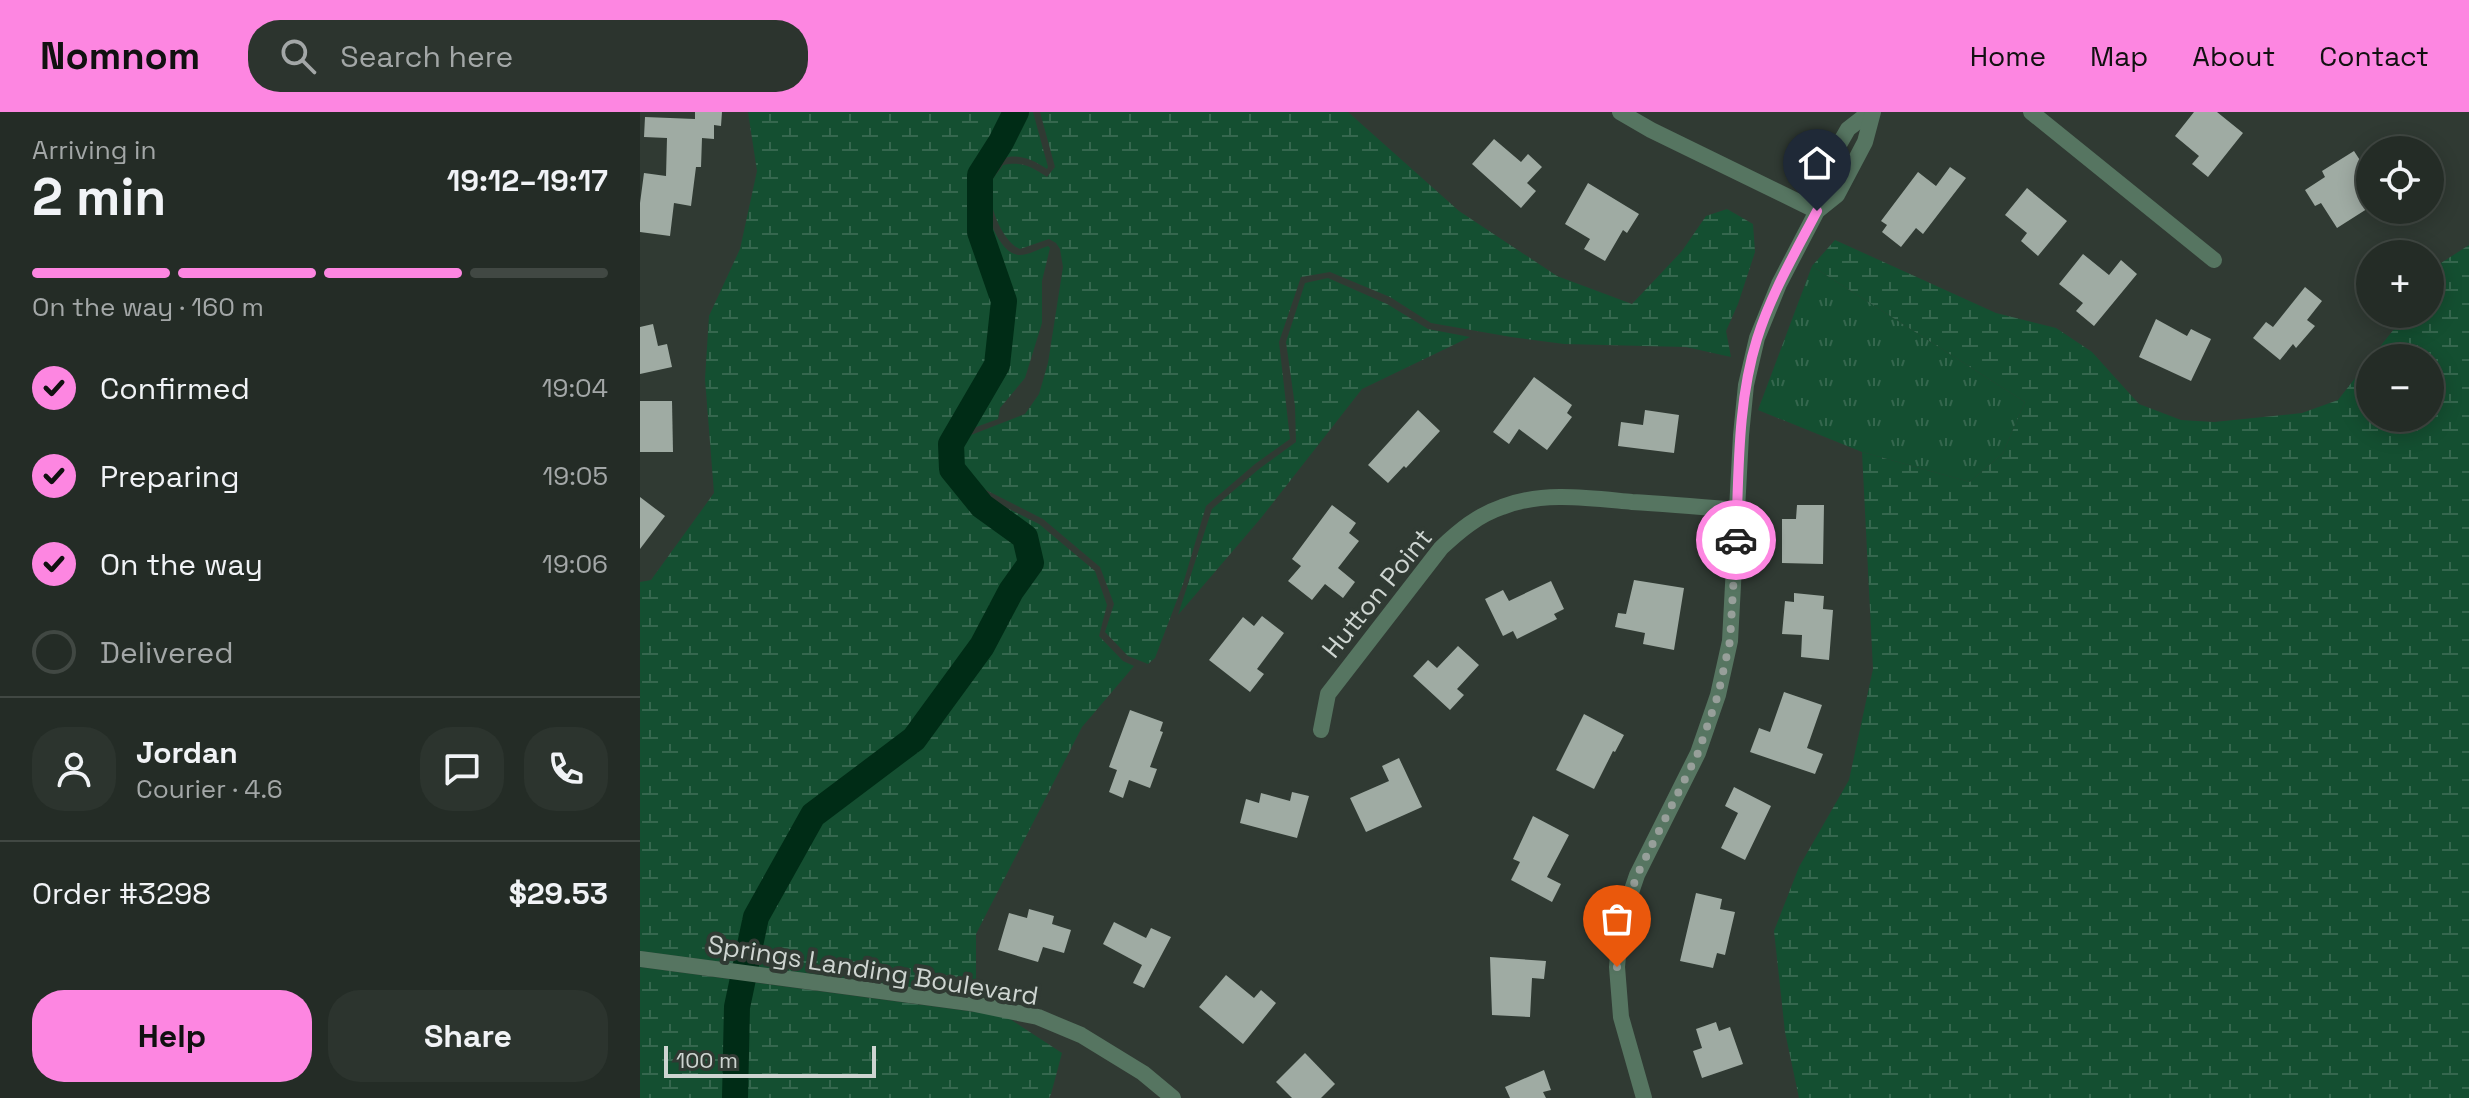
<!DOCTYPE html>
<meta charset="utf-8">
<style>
body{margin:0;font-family:"Space Grotesk",sans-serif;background:#2c342e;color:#f1f3f6;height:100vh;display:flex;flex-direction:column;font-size:30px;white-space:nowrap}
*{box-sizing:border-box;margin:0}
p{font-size:26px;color:#a3a7a7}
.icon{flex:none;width:44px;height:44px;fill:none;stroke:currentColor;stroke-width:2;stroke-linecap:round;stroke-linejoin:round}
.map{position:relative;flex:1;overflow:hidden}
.panel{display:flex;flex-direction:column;background:#242c26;width:640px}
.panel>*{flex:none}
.tools{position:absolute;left:1716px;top:24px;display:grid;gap:16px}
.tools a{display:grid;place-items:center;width:88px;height:88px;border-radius:50%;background:#242c26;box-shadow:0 4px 20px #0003,0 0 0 2px #414843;font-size:40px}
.scale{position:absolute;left:24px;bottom:20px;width:212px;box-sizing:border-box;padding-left:8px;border:4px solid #ced5d1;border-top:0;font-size:22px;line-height:28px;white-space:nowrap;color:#ced5d1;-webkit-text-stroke:6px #303a33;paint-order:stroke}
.pin{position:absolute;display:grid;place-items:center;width:68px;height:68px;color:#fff;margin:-82px -34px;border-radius:50% 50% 50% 0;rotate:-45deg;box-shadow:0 0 8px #0007}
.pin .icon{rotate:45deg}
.courier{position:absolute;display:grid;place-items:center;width:80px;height:80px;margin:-40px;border:6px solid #fd86e1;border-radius:50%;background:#fff;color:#222;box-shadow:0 2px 10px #0007}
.summary em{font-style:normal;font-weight:600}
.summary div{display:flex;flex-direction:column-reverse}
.summary{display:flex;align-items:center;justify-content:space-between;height:136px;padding:0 32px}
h1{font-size:52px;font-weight:600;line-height:60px}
.bar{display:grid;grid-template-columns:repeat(4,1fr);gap:12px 8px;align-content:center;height:96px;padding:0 32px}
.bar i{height:10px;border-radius:6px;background:#414843}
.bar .selected{background:#fd86e1}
.bar p{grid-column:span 4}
.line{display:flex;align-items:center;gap:20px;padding:0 32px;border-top:2px solid #414843}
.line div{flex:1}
.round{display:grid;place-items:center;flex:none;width:84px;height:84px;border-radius:32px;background:#2c342e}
ol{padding:0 32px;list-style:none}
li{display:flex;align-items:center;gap:24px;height:88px}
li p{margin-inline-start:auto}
li .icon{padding:8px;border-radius:50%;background:#fd86e1;color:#111;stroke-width:4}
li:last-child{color:#a3a7a7}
li i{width:44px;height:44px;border:4px solid #414843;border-radius:50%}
.action{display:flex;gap:16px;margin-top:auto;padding:16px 32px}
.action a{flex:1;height:92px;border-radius:32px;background:#fd86e1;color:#111;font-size:32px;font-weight:600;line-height:92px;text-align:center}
.action a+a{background:#2c342e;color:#f1f3f6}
header{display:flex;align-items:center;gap:48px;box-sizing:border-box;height:112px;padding:0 40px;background:#fd86e1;color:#111}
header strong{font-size:38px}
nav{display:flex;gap:44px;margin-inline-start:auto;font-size:28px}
.search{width:560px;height:72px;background:#2c342e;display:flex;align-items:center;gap:20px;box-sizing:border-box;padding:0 28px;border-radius:32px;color:#a3a7a7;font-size:30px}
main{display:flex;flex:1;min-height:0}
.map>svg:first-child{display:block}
</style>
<header>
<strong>Nomnom</strong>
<div class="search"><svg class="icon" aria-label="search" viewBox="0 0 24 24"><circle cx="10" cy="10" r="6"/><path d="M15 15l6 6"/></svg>Search here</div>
<nav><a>Home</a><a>Map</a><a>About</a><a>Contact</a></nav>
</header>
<main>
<section class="panel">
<div class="summary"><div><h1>2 min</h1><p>Arriving in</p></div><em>19:12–19:17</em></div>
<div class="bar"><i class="selected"></i><i class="selected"></i><i class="selected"></i><i></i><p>On the way · 160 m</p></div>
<ol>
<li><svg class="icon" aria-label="check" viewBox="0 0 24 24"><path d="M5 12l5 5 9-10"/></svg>Confirmed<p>19:04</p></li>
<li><svg class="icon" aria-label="check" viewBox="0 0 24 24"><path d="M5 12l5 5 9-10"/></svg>Preparing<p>19:05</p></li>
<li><svg class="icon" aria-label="check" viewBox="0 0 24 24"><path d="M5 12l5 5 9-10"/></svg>On the way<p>19:06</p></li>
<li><i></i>Delivered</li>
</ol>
<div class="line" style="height:144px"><a class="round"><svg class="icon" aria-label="person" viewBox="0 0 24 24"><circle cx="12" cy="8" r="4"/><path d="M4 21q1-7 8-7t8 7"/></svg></a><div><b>Jordan</b><p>Courier · 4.6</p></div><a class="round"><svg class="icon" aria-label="chat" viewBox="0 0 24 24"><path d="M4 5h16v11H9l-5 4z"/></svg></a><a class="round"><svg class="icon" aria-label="phone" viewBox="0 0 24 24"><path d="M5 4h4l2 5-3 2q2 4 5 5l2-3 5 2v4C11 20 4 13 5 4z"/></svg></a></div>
<div class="line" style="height:104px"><div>Order #3298</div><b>$29.53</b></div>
<div class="action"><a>Help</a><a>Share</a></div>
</section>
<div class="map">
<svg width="1829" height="986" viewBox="0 0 1829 986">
<defs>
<pattern id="grass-tufts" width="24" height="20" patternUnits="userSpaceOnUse" patternTransform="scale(2)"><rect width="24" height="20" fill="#144f31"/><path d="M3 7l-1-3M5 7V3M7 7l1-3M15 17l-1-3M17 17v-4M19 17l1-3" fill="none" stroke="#35674e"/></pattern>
<pattern id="wetland-marsh" width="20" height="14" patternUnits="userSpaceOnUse" patternTransform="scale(2)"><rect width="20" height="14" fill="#144f31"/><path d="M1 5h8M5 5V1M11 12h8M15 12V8" fill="none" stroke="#35674e"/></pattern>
</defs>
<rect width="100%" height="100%" fill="#303a33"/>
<polygon fill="url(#grass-tufts)" points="1172,154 1385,290 1363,341 1330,370 1222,340 1118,298"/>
<g fill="url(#wetland-marsh)">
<path d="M108,0H393L408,55L407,57C384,41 357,36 346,68C339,87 356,140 378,143C387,144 399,137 408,134L410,136L402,169V211L385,266L360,296L358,307L328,318L317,331V352L325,368L341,383L399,412L455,459L467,493L459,524L483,549L494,554L442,615L336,822V880L343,885L0,839V470L11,468L74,381L65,267L69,204L100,137L117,59Z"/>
<path d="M400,0H708L819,99L917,164L992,192L1042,139L1066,104L1087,97L1113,112L1115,140L1098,192L1086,219L1091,245L1046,235L924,232L871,225L791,211L750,185L690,160L661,165L639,230L650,327L615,352L566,394L543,472L515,546L508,552L488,544L465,520L474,492L460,455L403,407L344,377L331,365L324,351L323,333L331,323L385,302L399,282L408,251L423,155L420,137L416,131L409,127L380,137C362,130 345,88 352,69C354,64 360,58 363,53C382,49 392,55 407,65L415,55Z"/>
<polygon points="1195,128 1356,201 1416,216 1452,240 1499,292 1541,308 1574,310 1662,301 1698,288 1730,247 1730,306 1790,306 1790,246 1731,246 1766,202 1790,202 1790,158 1829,133 1829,986 1159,986 1145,920 1134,819 1159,755 1209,668 1233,557 1222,340 1330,370 1363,341 1385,290 1172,154"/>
<polygon points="688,166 747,192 788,217 830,225 722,277 621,406 538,503 572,397 619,357 656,330 655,294 646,230 665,171"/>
<polygon points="0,855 350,902 370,907 422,941 411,982 409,986 0,986"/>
</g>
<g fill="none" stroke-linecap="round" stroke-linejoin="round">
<polyline stroke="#002c16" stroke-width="26" points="95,986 97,895 116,805 173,703 274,627 342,534 371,479 391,451 385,425 342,394 312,357 311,332 357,253 364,189 340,120 340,63 361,30 376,0"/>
</g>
<g fill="#9faba3">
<polygon points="55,0 82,0 81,14 74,13 74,27 62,26 61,55 56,55 51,94 34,91 30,124 0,120 0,91 4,61 26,64 27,26 4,25 5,5 55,7"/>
<polygon points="1554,0 1577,0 1603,21 1568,65 1552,52 1559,44 1535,24"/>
<polygon points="854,27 881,50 888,42 902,55 887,71 896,79 881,96 832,52"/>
<polygon points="1714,39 1727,59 1715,66 1730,91 1730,95 1697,116 1681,91 1675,94 1665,78 1685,65 1682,59"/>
<polygon points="1310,55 1326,66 1283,122 1276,116 1261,135 1242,120 1247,113 1241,109 1278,60 1296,74"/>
<polygon points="948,71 999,102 987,121 983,118 965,149 944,137 950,127 925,112"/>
<polygon points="1387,76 1427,109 1398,144 1381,129 1387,121 1365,103"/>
<polygon points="1443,142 1469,163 1481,148 1497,162 1454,214 1436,199 1443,191 1419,172"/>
<polygon points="1665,175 1682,189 1667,208 1675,214 1656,236 1653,232 1640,248 1613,226 1626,210 1633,215"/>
<polygon points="1516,207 1547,224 1551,217 1571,227 1551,269 1499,245"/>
<polygon points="13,212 18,234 27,232 32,255 0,262 0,215"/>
<polygon points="894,265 932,293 927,301 932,305 907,338 879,317 869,332 853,320"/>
<polygon points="0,289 32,289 33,340 0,340"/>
<polygon points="778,298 800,319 766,356 764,354 748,371 728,353"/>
<polygon points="1005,298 1039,303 1034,341 978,334 981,310 1003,313"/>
<polygon points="0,385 25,404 0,437"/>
<polygon points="692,393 716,411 709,421 719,429 698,456 715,470 703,486 685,472 672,488 648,469 661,454 652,447"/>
<polygon points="1157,393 1184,393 1183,452 1142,451 1142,407 1156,407"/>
<polygon points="994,468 1044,476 1034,538 1003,532 1005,521 975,515 978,501 986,502"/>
<polygon points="911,469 924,497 914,502 917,507 877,527 873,519 863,524 845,487 863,478 869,489"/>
<polygon points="1154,481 1184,484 1183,497 1193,498 1189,548 1161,545 1162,523 1142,522 1145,489 1154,490"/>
<polygon points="622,504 644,521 617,557 624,562 610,580 569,548 603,505 614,514"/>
<polygon points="818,534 839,553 817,577 824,583 810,598 773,564 788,548 797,556"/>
<polygon points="1144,580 1182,593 1167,636 1183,642 1175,662 1110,640 1119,616 1130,620"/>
<polygon points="490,598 523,610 520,619 523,620 510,655 517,657 510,676 489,668 483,686 469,680 477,658 469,655"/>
<polygon points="944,602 984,623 975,640 973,639 954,677 916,658"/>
<polygon points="759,646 782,695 726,720 710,686 749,669 742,654"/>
<polygon points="1094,675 1131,694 1105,748 1081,736 1098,701 1085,694"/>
<polygon points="652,680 669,684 657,726 600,711 606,687 619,691 621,681 650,689"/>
<polygon points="893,704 929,723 907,765 921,772 912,790 871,768 880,750 873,747"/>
<polygon points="1056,781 1082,787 1080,797 1095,800 1085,843 1077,841 1073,856 1040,849"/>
<polygon points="389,797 414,804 412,812 431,818 424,841 403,835 398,850 358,838 369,801 387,806"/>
<polygon points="474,810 506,826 511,816 531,825 504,876 493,871 502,853 463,832"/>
<polygon points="850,845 906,849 904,867 892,866 890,905 852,903"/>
<polygon points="586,863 614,886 621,878 636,891 603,932 559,895"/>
<polygon points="1076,910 1079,919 1090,915 1103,952 1062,966 1053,939 1062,936 1056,917"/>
<polygon points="665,941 695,972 681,986 652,986 636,970"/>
<polygon points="904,958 911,978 903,980 906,986 870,986 865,975"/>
</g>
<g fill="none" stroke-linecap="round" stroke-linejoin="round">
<g stroke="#567561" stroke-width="16">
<polyline points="980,0 1011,18 1177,99"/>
<polyline points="1391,0 1574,148"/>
<polyline points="1177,99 1177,71 1208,17 1230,0"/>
<path d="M681,618L688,582L801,436C819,419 838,403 862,395C903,379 949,386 992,390C1027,392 1062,395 1097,398"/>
<polyline points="0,847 330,891 398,905 441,923 503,961 533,986"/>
<polyline points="1004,986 981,905 977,855 981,810 997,763 1058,641 1078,583 1090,529 1101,323 1106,273 1117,226 1139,172 1177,99 1197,83 1225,30 1233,0"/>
</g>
</g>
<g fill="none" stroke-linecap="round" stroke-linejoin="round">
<polyline stroke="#979f9a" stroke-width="8" stroke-dasharray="0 14.4" points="977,855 981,810 997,763 1058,641 1078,583 1090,529 1096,428"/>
<path stroke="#fd86e1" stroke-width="10" d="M1096,428C1099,361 1097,291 1117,227C1131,182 1155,141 1177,99"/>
</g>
<g text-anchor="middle" stroke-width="8" stroke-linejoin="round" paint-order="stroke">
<g font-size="26" fill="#ced5d1" stroke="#303a33">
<text transform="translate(737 481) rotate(-51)" y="9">Hutton Point</text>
<text transform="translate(233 858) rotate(9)" y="9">Springs Landing Boulevard</text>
</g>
</g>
</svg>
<div class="tools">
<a><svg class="icon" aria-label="locate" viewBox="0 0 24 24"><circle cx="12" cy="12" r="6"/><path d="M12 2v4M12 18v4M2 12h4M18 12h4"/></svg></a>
<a>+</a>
<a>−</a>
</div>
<div class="scale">100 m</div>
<div class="pin" style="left:977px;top:855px;background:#ea580c"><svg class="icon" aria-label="bag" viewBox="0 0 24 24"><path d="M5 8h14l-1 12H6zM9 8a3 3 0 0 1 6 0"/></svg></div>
<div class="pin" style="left:1177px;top:99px;background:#1f2937"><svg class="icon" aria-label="home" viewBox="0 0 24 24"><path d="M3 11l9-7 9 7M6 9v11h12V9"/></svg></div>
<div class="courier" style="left:1096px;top:428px"><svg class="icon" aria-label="car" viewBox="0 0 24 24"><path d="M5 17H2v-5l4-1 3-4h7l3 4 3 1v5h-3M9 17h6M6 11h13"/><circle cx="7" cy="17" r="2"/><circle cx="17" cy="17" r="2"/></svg></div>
</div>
</main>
